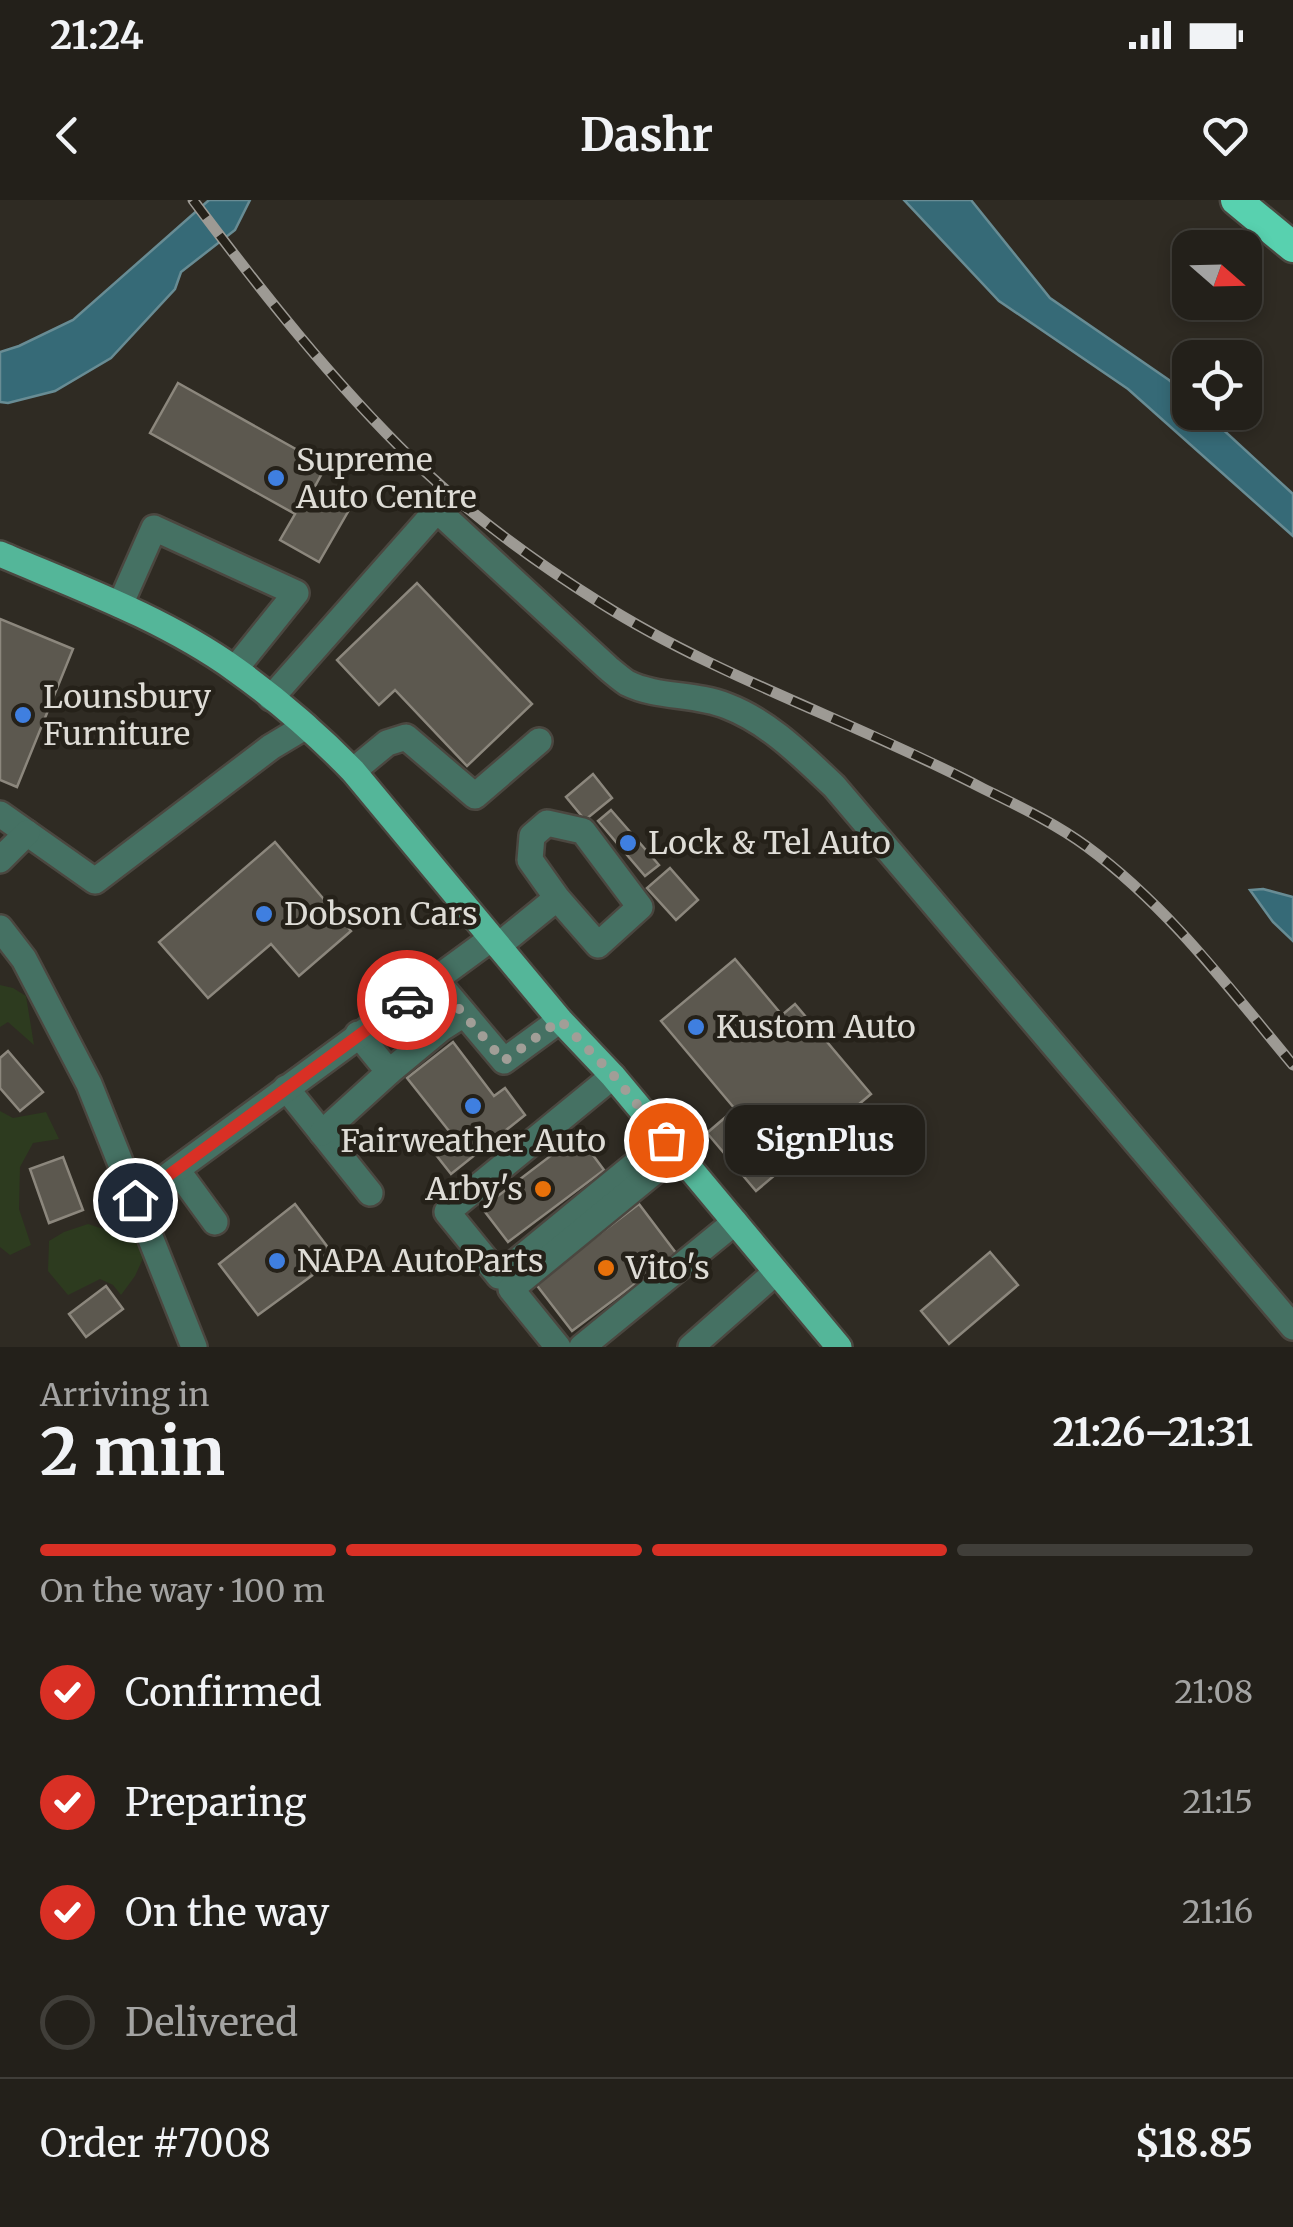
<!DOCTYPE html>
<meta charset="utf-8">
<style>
body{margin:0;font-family:Merriweather,serif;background:#2f2d27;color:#f1f3f6;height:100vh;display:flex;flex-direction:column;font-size:38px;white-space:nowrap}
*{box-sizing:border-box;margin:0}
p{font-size:32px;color:#a3a3a2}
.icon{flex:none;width:55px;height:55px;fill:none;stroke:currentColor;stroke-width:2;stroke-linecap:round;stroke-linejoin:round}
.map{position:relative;height:1147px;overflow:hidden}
.details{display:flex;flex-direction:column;background:#23201a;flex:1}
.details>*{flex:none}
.needle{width:65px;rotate:110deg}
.controls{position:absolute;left:1172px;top:30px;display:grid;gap:20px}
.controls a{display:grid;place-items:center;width:90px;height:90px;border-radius:20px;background:#23201a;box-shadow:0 5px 15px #0003,0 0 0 2px #403e39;font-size:50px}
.pin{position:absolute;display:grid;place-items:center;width:85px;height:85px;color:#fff;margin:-42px;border:5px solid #fff;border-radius:50%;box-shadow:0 2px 10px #0007}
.courier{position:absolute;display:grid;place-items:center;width:100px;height:100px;margin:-50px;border:8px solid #d93025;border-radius:50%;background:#fff;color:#222;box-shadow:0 2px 12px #0007}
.bubble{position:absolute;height:70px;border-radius:20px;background:#23201a;box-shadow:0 5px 15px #0003,0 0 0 2px #403e39;font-size:32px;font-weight:700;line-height:70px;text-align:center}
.head em{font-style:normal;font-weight:700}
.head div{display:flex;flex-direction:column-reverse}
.head{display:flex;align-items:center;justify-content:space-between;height:170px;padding:0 40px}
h1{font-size:65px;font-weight:700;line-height:75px}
.bar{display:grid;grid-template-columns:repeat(4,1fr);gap:15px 10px;align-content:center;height:120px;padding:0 40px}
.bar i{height:12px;border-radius:8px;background:#403e39}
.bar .active{background:#d93025}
.bar p{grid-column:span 4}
.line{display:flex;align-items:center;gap:25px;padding:0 40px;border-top:2px solid #403e39}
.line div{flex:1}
ol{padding:0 40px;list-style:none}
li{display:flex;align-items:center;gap:30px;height:110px}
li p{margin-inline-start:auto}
li .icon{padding:10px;border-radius:50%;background:#d93025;color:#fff;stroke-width:4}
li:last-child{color:#a3a3a2}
li i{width:55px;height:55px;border:5px solid #403e39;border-radius:50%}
.status{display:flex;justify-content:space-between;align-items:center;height:70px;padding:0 50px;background:#23201a;direction:ltr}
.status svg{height:28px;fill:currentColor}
header{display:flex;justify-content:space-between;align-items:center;height:130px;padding:0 40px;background:#23201a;font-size:45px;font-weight:700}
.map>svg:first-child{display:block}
</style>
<div class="status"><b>21:24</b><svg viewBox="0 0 49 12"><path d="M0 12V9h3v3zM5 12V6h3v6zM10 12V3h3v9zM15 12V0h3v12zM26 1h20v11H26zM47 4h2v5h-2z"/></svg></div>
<header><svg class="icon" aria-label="back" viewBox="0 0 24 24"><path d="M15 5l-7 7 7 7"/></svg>Dashr<svg class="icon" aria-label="heart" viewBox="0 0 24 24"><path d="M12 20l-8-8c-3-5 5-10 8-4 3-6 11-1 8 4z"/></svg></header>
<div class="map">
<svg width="1293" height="1147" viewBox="0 0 1293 1147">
<rect width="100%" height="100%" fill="#2f2b23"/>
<g fill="#2d3b1f">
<polygon points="0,785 13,788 26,796 34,845 8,822 0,827"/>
<polygon points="0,911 13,918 46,912 59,939 33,943 20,967 19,1009 31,1045 10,1055 0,1047"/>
<polygon points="88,1024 134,1039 145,1054 135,1076 121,1095 113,1085 100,1079 68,1095 48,1071 49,1041 64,1032"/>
</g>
<g fill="#366a77" stroke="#688c94" stroke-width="2.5">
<polygon points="209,0 250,0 235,30 181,72 175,89 111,158 55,191 8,203 0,202 0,152 19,146 73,120"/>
<polygon points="904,0 971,0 1050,98 1169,180 1190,199 1190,212 1205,213 1293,294 1293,336 1128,189 999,101"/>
<polygon points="1263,689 1293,697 1293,741 1273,722 1250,690"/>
</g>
<g fill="#5c584f" stroke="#8c877d" stroke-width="2.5">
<polygon points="178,183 326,266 313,290 349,310 319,362 280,340 295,314 150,233"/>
<polygon points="417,383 532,504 467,566 395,490 379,505 337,460"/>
<polygon points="0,419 73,449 17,587 0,580"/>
<polygon points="593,574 612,598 585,620 566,597"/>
<polygon points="611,610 659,665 645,676 598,621"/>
<polygon points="275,642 351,731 299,776 271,744 208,798 159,742"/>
<polygon points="670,668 698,700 676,720 647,688"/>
<polygon points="735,759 782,815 795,804 871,894 756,991 707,933 735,909 661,821"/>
<polygon points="453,842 494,896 505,888 525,915 451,974 429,946 449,931 407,878"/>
<polygon points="8,851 43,892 20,911 0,888 0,858"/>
<polygon points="578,935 604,970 508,1042 482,1008"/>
<polygon points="63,957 83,1010 49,1023 30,969"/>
<polygon points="295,1004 336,1058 258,1115 219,1064"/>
<polygon points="639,1004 676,1053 572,1131 535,1083"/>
<polygon points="990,1052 1018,1085 949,1144 921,1111"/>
<polygon points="106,1086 123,1109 86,1137 69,1114"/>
</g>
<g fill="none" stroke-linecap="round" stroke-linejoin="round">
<defs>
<g id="minor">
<polyline points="120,405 154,328 296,393 235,469"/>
<path d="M271,498L437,310L608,468C614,473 621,479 627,483C657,498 695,493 727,506C769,522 802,556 834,586L1293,1127"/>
<polyline points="353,571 387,543 406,537 475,596 539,541"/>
<polyline points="0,614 95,681 271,547 306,526"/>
<polyline points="0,660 27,633"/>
<polyline points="0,728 24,759 89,884 194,1147"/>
<polyline points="498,746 557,698 598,745 640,707 583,631 547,623 532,636 530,660 557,698"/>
<polyline points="435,779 504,861 560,820"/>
<polyline points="389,872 442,828 464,814"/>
<polyline points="613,876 447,1012 499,1076 666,939"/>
<polyline points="286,888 370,993"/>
<polyline points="322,933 389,872 358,834"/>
<polyline points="177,970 215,1022"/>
<polyline points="135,1000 492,738"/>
<polyline points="558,1147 511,1089 654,972"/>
<polyline points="582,1147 735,1022"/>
<polyline points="691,1147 776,1072"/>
</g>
<path id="major" d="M0,354C80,388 165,419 236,470C278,500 317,534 353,571L560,820L613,876L839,1147"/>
<polyline id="highway" points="1236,0 1293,47"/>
</defs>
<use href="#minor" stroke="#4b4740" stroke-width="30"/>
<use href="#major" stroke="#4b4740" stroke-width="30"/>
<use href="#highway" stroke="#4b4740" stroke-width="35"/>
<use href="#minor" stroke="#457163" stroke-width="25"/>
<use href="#major" stroke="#54b699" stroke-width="25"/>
<use href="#highway" stroke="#58d1af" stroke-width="30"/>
<defs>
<path id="rail" d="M193,0C261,91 332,181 413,260C469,314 534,361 599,402C717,477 856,522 980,587C1016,605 1053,622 1086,646C1168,706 1229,788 1293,865"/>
</defs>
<use href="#rail" stroke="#9d9a94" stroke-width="11"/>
<use href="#rail" stroke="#252119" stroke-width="8" stroke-dasharray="22" stroke-linecap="butt"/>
</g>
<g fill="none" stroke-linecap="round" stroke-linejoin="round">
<polyline stroke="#a19e97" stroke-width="10" stroke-dasharray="0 18" points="407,800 434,780 504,861 560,820 614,876 666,940"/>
<polyline stroke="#d93025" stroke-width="12" points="135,1000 407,800"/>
</g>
<g fill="#3f7fe0" stroke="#252119" stroke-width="4">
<circle cx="276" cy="278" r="10"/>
<circle cx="23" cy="515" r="10"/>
<circle cx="628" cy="643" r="10"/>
<circle cx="264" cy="714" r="10"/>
<circle cx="696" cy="827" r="10"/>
<circle cx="473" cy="906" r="10"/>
<circle cx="277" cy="1061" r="10"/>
</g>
<g fill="#e8710a" stroke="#252119" stroke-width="4">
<circle cx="543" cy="989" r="10"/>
<circle cx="606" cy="1068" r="10"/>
</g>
<g text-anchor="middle" stroke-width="9" stroke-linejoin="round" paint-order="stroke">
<g font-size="32" fill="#dedcd6" stroke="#252119" text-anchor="start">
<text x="296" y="271">Supreme<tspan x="296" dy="37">Auto Centre</tspan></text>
<text x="43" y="508">Lounsbury<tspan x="43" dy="37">Furniture</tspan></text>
<text x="648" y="654">Lock &amp; Tel Auto</text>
<text x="284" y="725">Dobson Cars</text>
<text x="716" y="838">Kustom Auto</text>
<text x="473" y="952" text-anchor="middle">Fairweather Auto</text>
<text x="523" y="1000" text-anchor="end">Arby's</text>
<text x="297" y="1072">NAPA AutoParts</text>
<text x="626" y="1079">Vito's</text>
</g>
</g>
</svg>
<div class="controls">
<a><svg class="needle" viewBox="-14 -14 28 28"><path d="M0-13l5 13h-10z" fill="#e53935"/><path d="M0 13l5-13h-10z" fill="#a3a3a2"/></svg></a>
<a><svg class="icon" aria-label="locate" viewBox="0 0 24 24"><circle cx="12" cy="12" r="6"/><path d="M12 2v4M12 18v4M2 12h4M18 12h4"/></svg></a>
</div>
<div class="pin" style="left:666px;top:940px;background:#ea580c"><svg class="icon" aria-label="bag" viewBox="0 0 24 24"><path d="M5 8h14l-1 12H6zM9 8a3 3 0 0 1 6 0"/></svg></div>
<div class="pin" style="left:135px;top:1000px;background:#1f2937"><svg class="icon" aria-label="home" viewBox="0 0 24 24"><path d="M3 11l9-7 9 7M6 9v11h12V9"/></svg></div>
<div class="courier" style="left:407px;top:800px"><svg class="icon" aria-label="car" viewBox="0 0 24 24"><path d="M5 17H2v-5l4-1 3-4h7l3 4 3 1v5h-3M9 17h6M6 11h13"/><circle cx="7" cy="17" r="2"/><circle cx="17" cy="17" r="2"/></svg></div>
<div class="bubble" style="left:725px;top:905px;width:200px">SignPlus</div>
</div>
<section class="details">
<div class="head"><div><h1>2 min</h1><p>Arriving in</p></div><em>21:26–21:31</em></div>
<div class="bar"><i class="active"></i><i class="active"></i><i class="active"></i><i></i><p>On the way · 100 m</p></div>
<ol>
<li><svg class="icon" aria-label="check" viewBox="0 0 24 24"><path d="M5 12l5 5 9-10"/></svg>Confirmed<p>21:08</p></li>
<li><svg class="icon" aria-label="check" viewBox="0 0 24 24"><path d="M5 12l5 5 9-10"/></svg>Preparing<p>21:15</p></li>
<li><svg class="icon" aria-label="check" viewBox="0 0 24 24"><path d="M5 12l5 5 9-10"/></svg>On the way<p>21:16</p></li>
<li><i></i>Delivered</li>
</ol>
<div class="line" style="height:130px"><div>Order #7008</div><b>$18.85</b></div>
</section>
